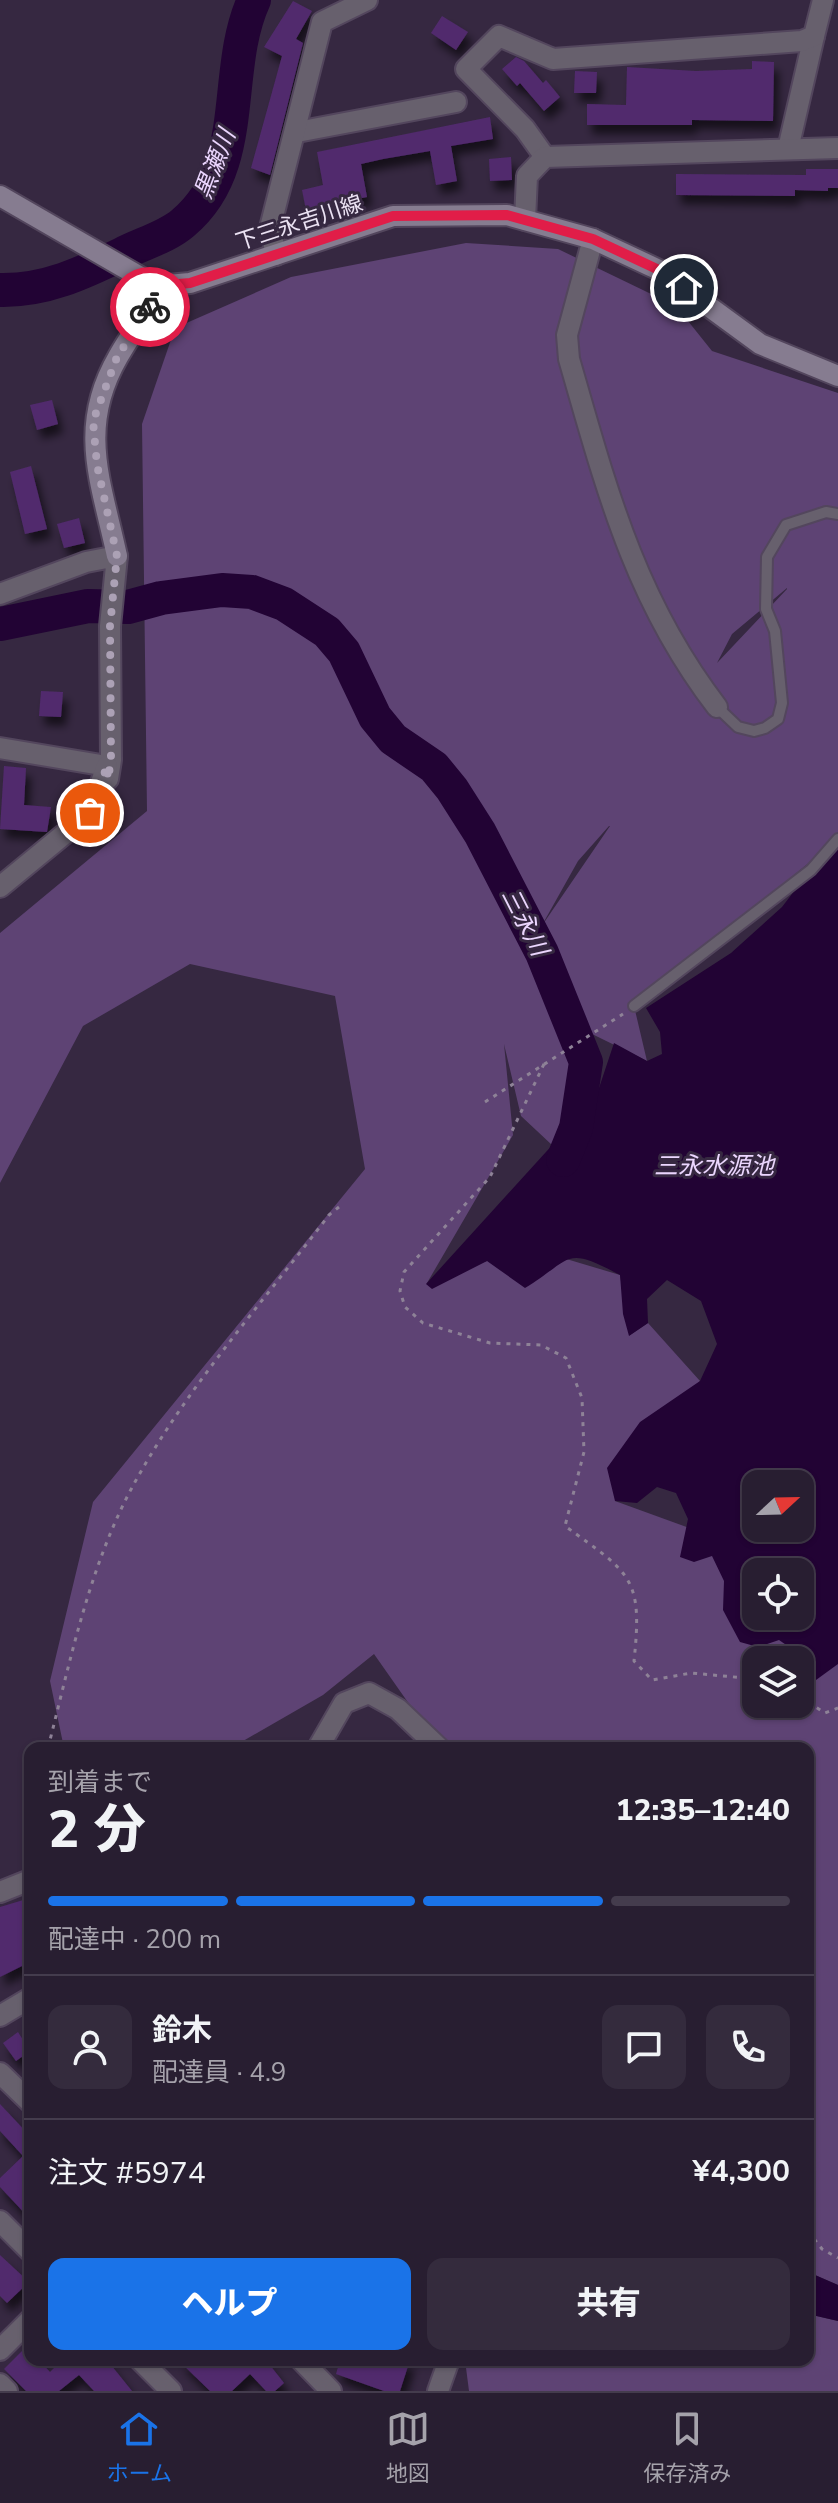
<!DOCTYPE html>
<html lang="ja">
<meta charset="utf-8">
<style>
body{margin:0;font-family:"Nunito Sans","Noto Sans JP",sans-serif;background:#342b3d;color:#f1f3f6;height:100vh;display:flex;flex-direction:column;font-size:30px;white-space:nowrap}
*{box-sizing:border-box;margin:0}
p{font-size:26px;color:#a5a2ab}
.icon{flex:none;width:44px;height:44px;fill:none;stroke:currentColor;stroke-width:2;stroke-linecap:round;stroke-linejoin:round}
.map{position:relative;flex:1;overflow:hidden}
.drawer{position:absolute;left:24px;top:1742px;width:790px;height:624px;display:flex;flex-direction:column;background:#281e31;border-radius:16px;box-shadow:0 2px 6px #0004,0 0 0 2px #443c4d}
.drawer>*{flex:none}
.needle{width:52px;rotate:68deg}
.buttons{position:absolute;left:742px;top:1470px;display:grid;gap:16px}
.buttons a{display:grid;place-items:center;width:72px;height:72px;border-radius:16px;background:#281e31;box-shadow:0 2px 6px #0004,0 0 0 2px #443c4d;font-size:40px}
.pin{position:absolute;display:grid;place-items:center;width:68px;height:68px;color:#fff;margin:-34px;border:4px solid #fff;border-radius:50%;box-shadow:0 2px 8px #0007}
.courier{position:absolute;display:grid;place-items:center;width:80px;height:80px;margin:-40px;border:6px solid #e11d48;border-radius:50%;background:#fff;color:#222;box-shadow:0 2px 10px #0007}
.overview em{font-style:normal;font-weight:800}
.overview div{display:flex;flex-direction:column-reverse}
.overview{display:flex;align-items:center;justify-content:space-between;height:136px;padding:0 24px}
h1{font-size:52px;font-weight:800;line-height:60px}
.bar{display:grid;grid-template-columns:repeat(4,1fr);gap:12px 8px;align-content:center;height:96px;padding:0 24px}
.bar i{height:10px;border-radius:6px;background:#443c4d}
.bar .current{background:#1a73e8}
.bar p{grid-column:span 4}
.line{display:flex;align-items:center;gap:20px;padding:0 24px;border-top:2px solid #443c4d}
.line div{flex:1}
.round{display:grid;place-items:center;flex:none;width:84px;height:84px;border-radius:16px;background:#342b3d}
.action{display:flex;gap:16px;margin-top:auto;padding:16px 24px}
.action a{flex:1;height:92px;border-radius:16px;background:#1a73e8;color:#fff;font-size:32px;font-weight:800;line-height:92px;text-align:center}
.action a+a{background:#342b3d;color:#f1f3f6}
.menu{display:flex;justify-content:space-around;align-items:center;height:112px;border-top:2px solid #443c4d;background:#281e31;font-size:22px;color:#a5a2ab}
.menu a{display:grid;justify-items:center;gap:4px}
.menu .current{color:#1a73e8}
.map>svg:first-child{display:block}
</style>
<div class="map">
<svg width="838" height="2391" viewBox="0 0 838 2391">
<defs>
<filter id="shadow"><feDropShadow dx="5" dy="9" stdDeviation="4" flood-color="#0009"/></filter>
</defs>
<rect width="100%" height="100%" fill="#362841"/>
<g fill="#5e4374" fill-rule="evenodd">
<path d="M466,243L558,249L676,306L712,351L838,393V839L634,1006L647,1061L592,1034L552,1145L521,1116L504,1044L513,1135L427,1283L487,1261L563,1258L620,1275L630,1335L648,1323L700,1381L615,1501L838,1582V2285L808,2272V1748H440L374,1654L323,1695L231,1748H64L50,1681L93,1502L365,1169L335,996L190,964L83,1026L0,1183V933L147,811L142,424L175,328L291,277ZM787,588V589L717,663L732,634ZM609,826H610L541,927L578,861ZM756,1572H800V1616H756ZM756,1660H800V1704H756Z"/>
<polygon points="808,2314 838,2321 838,2391 469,2391 465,2360 808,2360"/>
</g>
<g fill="#220334" fill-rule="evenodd">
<path d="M838,834V1664L805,1688L800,1683V1660H796L795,1651L779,1640L758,1647L740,1642L723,1610L724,1581L712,1556L694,1562L680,1557L688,1519L676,1493L657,1487L637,1503L615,1501L607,1468L640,1422L700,1381L717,1344L701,1301L667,1280L647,1299L648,1323L629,1336L623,1314L620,1275C563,1245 574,1258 525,1288L487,1261L432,1289L426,1284L596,1097L614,1043L647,1061L662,1054L660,1032L646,1008L731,953L782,907ZM756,1484H800V1528H756ZM756,1572H800V1616H756Z"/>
<polygon points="808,2272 838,2285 838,2321 808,2314"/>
</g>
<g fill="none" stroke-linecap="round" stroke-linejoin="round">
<g stroke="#220334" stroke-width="34">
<path d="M0,290C45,291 83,273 122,254C141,244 167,237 183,223C251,166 221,72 254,0"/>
<polyline points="0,624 88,606 128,607 161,598 222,590 252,592 284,604 327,632 344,652 375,717 393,739 434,767 452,789 480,833 542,953 586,1062 576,1128 563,1160"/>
</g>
</g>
<g fill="#512a6d" filter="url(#shadow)">
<polygon points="293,1 312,11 296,39 303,43 270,175 251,168 282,56 264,47"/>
<polygon points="442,16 468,32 456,50 431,33"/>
<polygon points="516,57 524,61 543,83 546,80 560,97 544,111 520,83 517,86 502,69"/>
<polygon points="752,61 774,62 773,121 692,120 692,125 587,125 587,104 626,105 627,67 696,71 752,69"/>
<polygon points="575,71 597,72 596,93 574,93"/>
<polygon points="490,117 493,139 451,146 457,181 436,185 430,151 383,159 361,164 367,197 306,210 302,190 323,185 317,152"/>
<polygon points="511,157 512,180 490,181 489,159"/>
<polygon points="806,169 838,169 838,188 828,188 828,191 795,190 795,196 676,195 676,174 806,175"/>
<polygon points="52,400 58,424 37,430 30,405"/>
<polygon points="31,466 47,529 25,534 10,472"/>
<polygon points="79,518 85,543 64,548 57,524"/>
<polygon points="41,691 63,692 61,717 39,716"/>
<polygon points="4,766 26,768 24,805 51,807 47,832 0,829"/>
<polygon points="30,1898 30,1962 0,1977 0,1907"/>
<polygon points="18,2032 30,2051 16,2061 3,2043"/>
<polygon points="0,2104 30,2136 30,2219 0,2187 0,2178 23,2156 0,2131"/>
<polygon points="0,2255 29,2282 7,2303 0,2296"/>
<polygon points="30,2343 30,2360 39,2360 50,2372 59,2363 57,2360 107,2360 132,2391 94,2391 79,2375 59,2391 26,2391 4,2369"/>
<polygon points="178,2360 266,2360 284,2383 275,2391 266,2391 250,2374 232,2391 210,2391"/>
<polygon points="340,2360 410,2360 400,2391 384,2391 336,2374"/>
</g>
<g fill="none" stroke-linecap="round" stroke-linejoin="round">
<defs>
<g id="lane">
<polyline points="717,707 738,727 754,731 765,728 778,719 782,703 775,631 766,609 767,557 786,525 826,512 838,514"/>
<polyline points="634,1006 811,870 838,839"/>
</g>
<g id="street">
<polyline points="297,132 456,102"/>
<polyline points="788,149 814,36"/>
<polyline points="545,157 525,129 466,69 499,36 553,59 802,41 814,36 823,0"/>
<polyline points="525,220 527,176 545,157 838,148"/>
<path d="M593,239L567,335L569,359C606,487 634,599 717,707"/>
<polyline points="276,255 270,228 322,22 367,0"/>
<polyline points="0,594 86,562 117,556 110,626 111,760 108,779 107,766"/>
<polyline points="0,748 107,766"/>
<polyline points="0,887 90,813 107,766"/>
<polyline points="318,1748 344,1703 369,1693 398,1709 439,1748"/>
<polyline points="0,1892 30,1880"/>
<polyline points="0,2016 30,1998"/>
<polyline points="0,2073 30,2102"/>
<polyline points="0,2221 30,2251"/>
<polyline points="0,2350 30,2320"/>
<polyline points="140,2360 171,2391"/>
<polyline points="301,2360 331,2391"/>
<polyline points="0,2384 7,2391"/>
<polyline points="438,2391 449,2360"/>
</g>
<g id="secondary">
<polyline points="0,196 156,286 190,283 393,216 507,215 593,239 659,270 760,344 838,376"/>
<path d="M117,556C101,481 77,428 118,357C132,332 148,314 156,286"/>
</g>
</defs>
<use href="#lane" stroke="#53465d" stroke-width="14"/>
<use href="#street" stroke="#53465d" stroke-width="24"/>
<use href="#secondary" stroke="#53465d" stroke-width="24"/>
<g stroke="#8e8297" stroke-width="3" stroke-dasharray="4 6" stroke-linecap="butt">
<path d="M544,1064L490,1177L404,1272L400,1291L405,1307L423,1323L490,1343L541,1345L566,1358L582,1398L584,1452L565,1526C631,1574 643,1577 634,1661L652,1680L691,1673L756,1679"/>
<polyline points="485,1102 623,1014"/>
<polyline points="800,1697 825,1713 838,1708"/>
<path d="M48,1748C71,1658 90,1563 135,1482C188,1386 263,1302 329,1215L339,1207"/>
<polyline points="808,2231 822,2249 838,2258"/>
</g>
<use href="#lane" stroke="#67606d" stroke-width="10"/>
<use href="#street" stroke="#67606d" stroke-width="20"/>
<use href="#secondary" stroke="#867c90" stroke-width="20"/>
</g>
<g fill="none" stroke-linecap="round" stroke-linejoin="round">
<polyline stroke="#aca1b5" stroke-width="8" stroke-dasharray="0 14.4" points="90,813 107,766 108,779 111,760 110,626 117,556 97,465 93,421 117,357 150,307"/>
<polyline stroke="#e11d48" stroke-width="10" points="150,307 156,286 190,283 393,216 507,215 593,239 659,270 684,288"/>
</g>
<g text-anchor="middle" stroke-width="6" stroke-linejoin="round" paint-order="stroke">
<g font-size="22" fill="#ebe2f3" stroke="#362841">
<text transform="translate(299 222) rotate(-18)" y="8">下三永吉川線</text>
</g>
<g font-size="24" font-style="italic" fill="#ebd6fe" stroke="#362841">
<text transform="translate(215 164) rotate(-69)" y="8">黒瀬川</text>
<text transform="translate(525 922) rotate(63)" y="8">三永川</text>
<text x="714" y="1174">三永水源池</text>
</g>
</g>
</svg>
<div class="buttons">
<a><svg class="needle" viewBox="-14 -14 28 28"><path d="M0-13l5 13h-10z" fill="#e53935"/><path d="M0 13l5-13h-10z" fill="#a5a2ab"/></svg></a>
<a><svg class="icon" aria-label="locate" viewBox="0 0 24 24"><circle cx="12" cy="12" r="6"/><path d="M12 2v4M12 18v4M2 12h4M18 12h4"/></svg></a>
<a><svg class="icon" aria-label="layers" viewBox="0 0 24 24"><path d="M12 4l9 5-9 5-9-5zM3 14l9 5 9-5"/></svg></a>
</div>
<div class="pin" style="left:90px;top:813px;background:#ea580c"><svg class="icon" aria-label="bag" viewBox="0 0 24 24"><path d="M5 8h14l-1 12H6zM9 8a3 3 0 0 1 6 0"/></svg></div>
<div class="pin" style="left:684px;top:288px;background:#1f2937"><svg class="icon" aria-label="home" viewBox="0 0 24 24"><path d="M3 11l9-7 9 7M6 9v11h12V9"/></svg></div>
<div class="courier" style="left:150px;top:307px"><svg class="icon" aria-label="bike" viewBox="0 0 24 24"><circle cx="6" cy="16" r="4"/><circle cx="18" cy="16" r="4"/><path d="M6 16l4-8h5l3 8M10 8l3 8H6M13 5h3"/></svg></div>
<section class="drawer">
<div class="overview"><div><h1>2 分</h1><p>到着まで</p></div><em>12:35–12:40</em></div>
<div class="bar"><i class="current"></i><i class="current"></i><i class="current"></i><i></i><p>配達中 · 200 m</p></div>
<div class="line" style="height:144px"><a class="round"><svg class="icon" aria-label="person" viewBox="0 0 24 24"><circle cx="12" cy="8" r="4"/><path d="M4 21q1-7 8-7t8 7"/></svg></a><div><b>鈴木</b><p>配達員 · 4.9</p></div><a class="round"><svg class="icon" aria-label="chat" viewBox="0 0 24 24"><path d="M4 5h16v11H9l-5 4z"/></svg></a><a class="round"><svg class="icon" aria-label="phone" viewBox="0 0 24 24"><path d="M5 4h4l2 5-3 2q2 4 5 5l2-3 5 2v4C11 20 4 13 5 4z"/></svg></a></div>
<div class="line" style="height:104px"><div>注文 #5974</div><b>¥4,300</b></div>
<div class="action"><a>ヘルプ</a><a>共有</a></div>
</section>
</div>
<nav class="menu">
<a class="current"><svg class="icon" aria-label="home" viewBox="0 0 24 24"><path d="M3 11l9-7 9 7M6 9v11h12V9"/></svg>ホーム</a>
<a><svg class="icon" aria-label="map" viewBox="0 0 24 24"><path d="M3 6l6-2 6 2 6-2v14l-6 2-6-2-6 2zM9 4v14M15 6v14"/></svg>地図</a>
<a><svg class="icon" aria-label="saved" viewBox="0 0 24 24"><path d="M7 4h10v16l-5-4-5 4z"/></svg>保存済み</a>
</nav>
